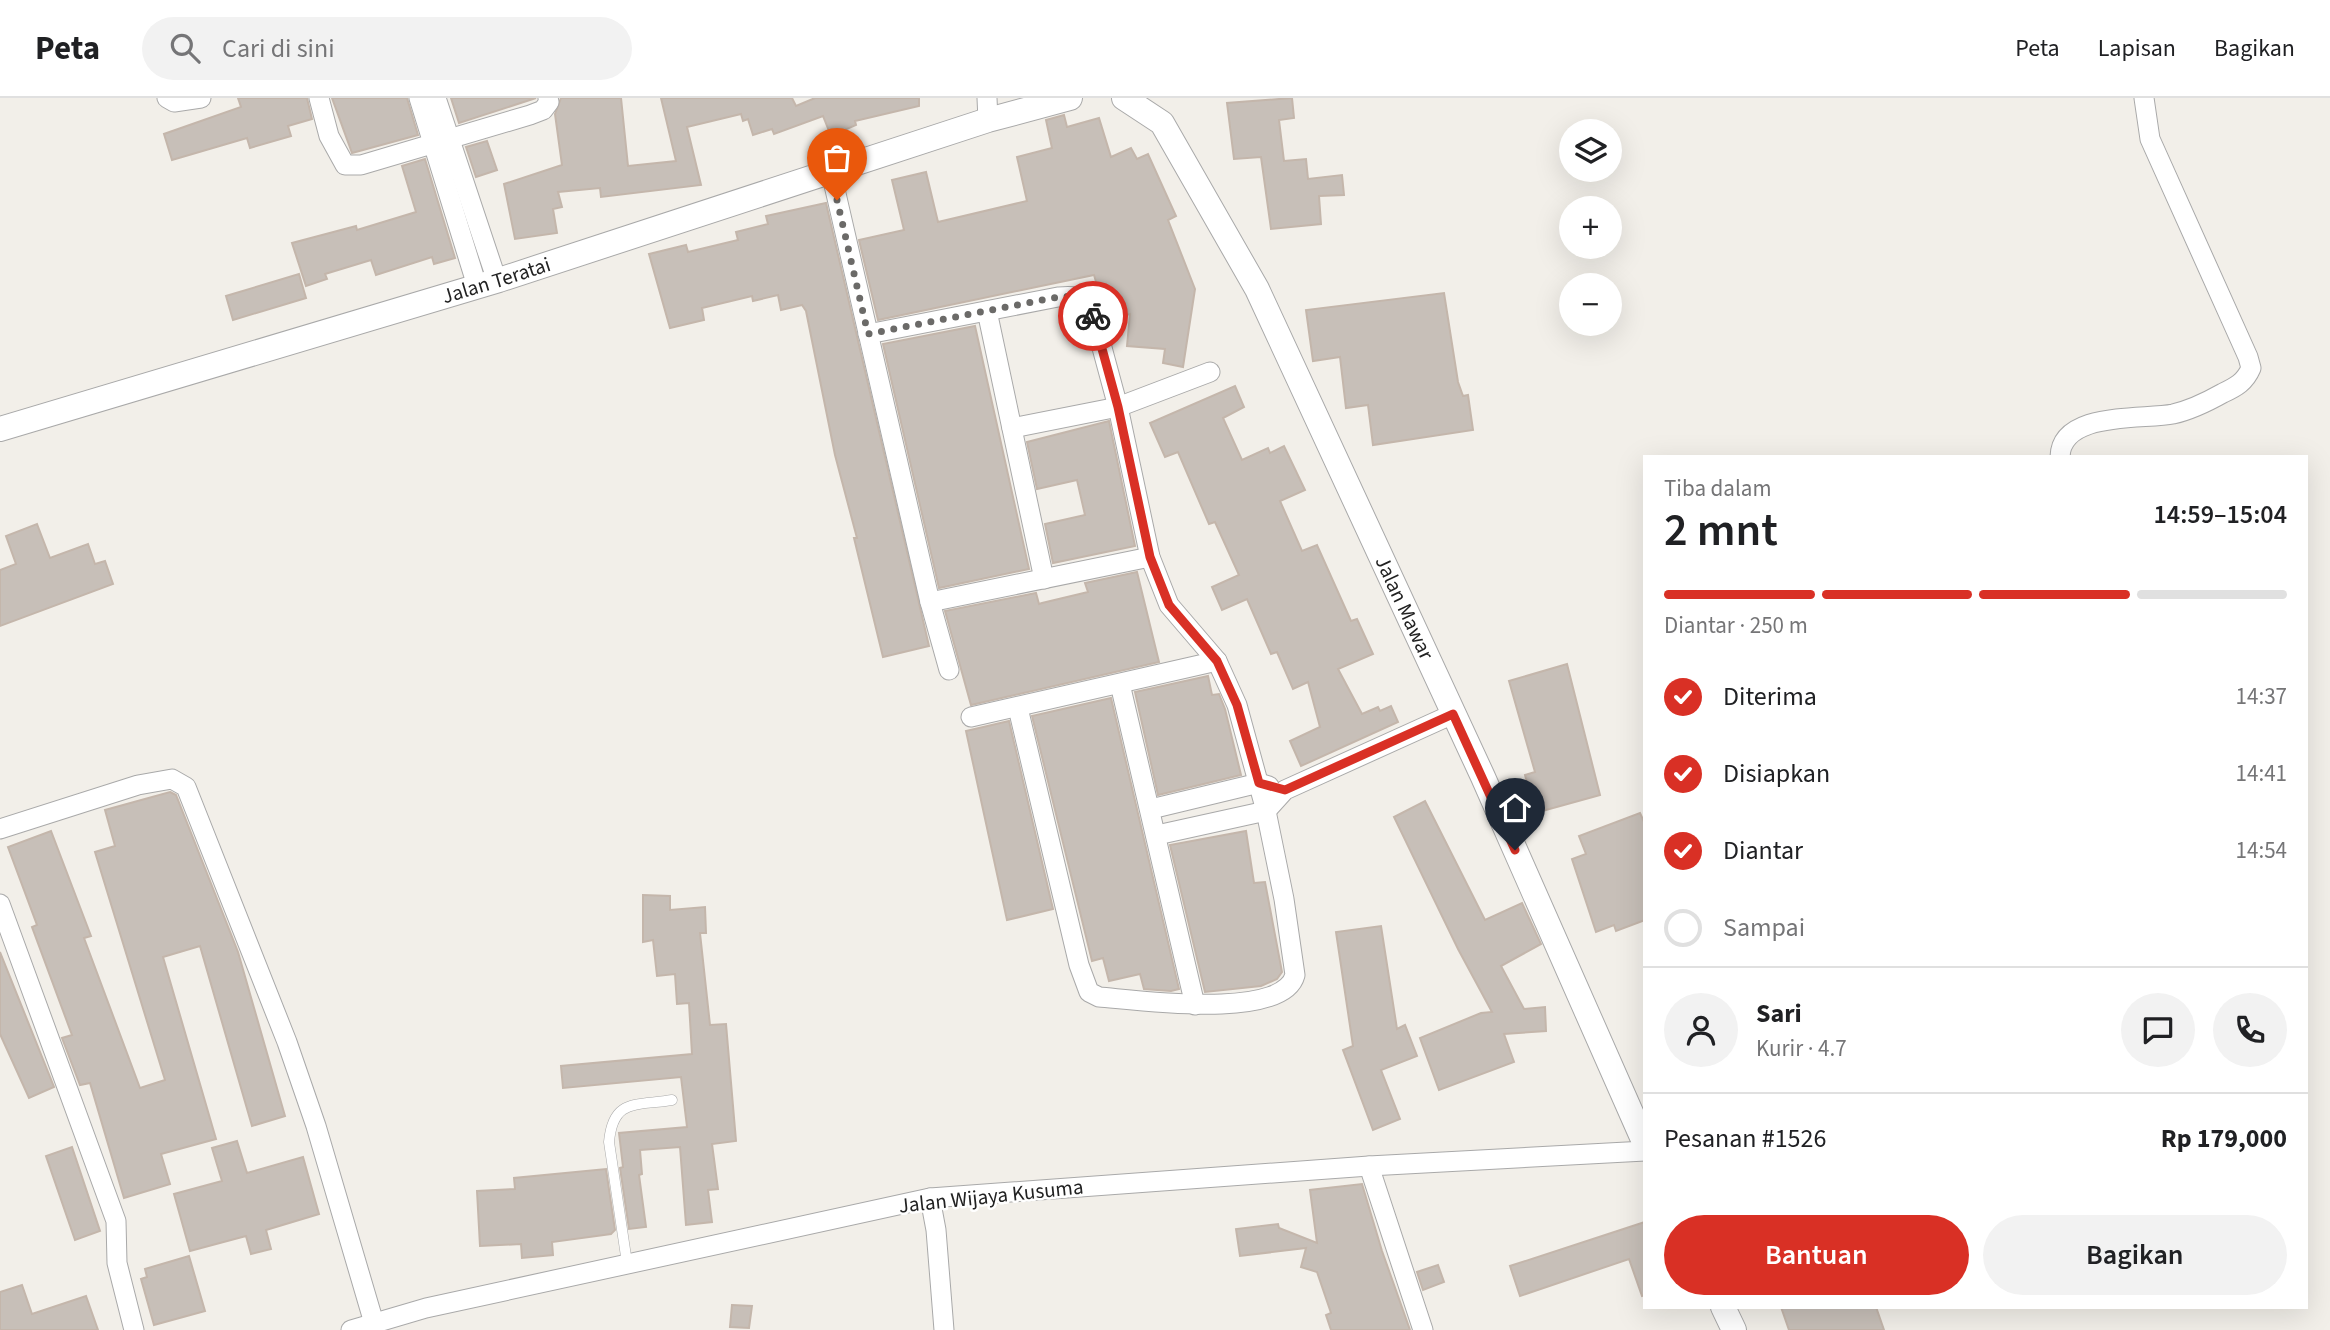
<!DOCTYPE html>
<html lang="id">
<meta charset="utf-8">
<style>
body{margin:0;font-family:"Source Sans 3",sans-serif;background:#f2f2f2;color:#202124;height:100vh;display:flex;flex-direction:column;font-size:26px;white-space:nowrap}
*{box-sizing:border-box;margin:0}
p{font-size:23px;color:#757577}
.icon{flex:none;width:38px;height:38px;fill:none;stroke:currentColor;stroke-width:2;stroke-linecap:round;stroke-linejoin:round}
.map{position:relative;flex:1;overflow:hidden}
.sheet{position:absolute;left:1643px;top:357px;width:665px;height:854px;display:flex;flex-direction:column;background:#fff;border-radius:0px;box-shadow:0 7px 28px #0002}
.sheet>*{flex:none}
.tools{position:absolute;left:1559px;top:21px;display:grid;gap:14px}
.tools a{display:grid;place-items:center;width:63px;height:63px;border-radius:50%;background:#fff;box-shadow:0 7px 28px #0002;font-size:35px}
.pin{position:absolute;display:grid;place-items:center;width:60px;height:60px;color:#fff;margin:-72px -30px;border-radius:50% 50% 50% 0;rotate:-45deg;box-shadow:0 0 7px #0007}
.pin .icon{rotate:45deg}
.courier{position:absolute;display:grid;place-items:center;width:70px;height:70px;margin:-35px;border:5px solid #d93025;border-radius:50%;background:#fff;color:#222;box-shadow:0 2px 9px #0007}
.summary em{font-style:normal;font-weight:600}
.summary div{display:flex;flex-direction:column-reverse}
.summary{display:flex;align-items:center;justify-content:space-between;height:119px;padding:0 21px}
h1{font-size:46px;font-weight:600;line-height:52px}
.bar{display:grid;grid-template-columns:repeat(4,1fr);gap:10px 7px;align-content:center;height:84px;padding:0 21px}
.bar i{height:9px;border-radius:5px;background:#e0e0e0}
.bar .on{background:#d93025}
.bar p{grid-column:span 4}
.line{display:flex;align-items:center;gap:18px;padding:0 21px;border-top:2px solid #e0e0e0}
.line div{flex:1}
.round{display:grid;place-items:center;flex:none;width:74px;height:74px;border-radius:37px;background:#f2f2f2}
ol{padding:0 21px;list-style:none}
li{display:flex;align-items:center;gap:21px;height:77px}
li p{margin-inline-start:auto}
li .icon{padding:7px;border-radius:50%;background:#d93025;color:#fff;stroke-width:4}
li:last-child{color:#757577}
li i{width:38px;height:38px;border:4px solid #e0e0e0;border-radius:50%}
.cta{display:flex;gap:14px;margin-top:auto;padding:14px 21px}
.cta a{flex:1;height:80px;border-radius:42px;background:#d93025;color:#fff;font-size:28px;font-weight:600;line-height:80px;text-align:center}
.cta a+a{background:#f2f2f2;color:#202124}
header{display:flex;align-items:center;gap:42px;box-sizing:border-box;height:98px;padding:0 35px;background:#fff;border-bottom:2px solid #e0e0e0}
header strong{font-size:33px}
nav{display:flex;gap:38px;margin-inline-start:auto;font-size:24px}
.search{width:490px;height:63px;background:#f2f2f2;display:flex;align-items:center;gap:18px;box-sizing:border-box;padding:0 24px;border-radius:38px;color:#757577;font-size:26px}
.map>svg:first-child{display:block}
</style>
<header>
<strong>Peta</strong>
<div class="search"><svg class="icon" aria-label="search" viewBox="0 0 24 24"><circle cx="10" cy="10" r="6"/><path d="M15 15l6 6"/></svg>Cari di sini</div>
<nav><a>Peta</a><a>Lapisan</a><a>Bagikan</a></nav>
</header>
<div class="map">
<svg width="2330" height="1232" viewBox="0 0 2330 1232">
<rect width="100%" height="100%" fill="#f2efe9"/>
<g fill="#c7bfb8" stroke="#c4b6ab" stroke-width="2">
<polygon points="238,0 307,0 312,21 288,28 291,38 250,50 247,40 172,62 164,36 241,9"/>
<polygon points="332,0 407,0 418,37 352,55"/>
<polygon points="451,0 536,0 459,25"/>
<polygon points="561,0 621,0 628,68 676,63 661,0 792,0 796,8 815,0 919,0 919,8 855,23 856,27 831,38 823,18 774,36 772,31 753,37 748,21 743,23 741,16 687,29 701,87 601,99 600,90 558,94 562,109 553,111 557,135 515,141 504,86 562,67 555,16"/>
<polygon points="1292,0 1294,20 1279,22 1284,63 1306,61 1308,81 1342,77 1344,97 1319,98 1321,126 1271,131 1261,59 1234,61 1227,5"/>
<polygon points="1064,17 1067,29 1099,20 1111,59 1131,50 1137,61 1148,56 1176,118 1168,122 1195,191 1183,269 1163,265 1165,251 1127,248 1130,216 1107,221 1094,177 878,222 859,142 904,132 892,82 926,74 938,124 1027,103 1017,59 1052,50 1046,22"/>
<polygon points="487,43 497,72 476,79 466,49"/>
<polygon points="425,61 455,160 434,166 432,159 376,177 371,162 325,176 327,181 306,188 292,145 356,128 357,132 416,114 402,68"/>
<polygon points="826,105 929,548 883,559 854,440 857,440 835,357 806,213 802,207 781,212 778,197 753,203 752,198 702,210 704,222 670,230 649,156 686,147 688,154 738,142 736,134 768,126 766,118"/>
<polygon points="299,176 306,200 233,222 226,198"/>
<polygon points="1444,195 1458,284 1463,298 1468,297 1473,332 1373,347 1368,307 1346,310 1340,259 1313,263 1306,212"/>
<polygon points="975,228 1029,471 939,490 883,246"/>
<polygon points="1235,288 1244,309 1223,320 1242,362 1268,350 1270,355 1284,348 1305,392 1280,403 1302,453 1317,447 1351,523 1357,521 1373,556 1338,571 1362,616 1378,609 1380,613 1391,608 1398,624 1301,668 1290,643 1320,629 1308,584 1293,591 1277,554 1271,556 1247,501 1222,512 1212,489 1239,477 1215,424 1209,426 1178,354 1165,359 1150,325"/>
<polygon points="1109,323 1135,448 1053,465 1045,426 1085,417 1077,382 1037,391 1027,344"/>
<polygon points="37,426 50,460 88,446 95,466 105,463 113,486 0,528 0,472 16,466 6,438"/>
<polygon points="1137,474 1159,564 971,607 945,513 1036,495 1039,506 1042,505 1088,494 1085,485"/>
<polygon points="1567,566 1600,697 1535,715 1525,677 1535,674 1509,583"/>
<polygon points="1208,578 1212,597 1219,596 1225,611 1241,677 1158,697 1135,594"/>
<polygon points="1111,600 1179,891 1171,893 1144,891 1140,876 1109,883 1103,860 1092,863 1032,618"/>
<polygon points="1009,623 1053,811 1007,822 966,633"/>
<polygon points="170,694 176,697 238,854 285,1018 252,1028 200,848 163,859 216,1041 161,1056 170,1086 124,1100 90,985 80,987 62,940 72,937 32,829 37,827 8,749 51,733 91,838 84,840 140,990 165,982 95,754 115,748 105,712"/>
<polygon points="1425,703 1485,822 1522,805 1541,846 1501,868 1524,911 1545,909 1546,933 1504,936 1514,964 1439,992 1420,940 1481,915 1492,914 1458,851 1394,719"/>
<polygon points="1640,715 1645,726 1645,822 1616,833 1614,827 1596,834 1572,761 1586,756 1579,738"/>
<polygon points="1246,733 1254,785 1265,784 1282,874 1277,881 1261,888 1205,894 1170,747"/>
<polygon points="643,797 670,798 670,812 705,809 706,835 700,835 710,927 726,926 736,1043 712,1046 718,1091 708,1092 712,1124 686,1127 680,1049 640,1052 642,1076 639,1077 646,1129 629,1131 620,1070 623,1069 619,1035 687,1029 681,979 563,990 561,968 692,956 689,905 677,906 675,876 657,878 653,842 643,844"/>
<polygon points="1381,828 1397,931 1405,927 1417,958 1381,972 1400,1021 1373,1032 1343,952 1353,948 1336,834"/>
<polygon points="0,854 54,989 29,1000 0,936"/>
<polygon points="237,1043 247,1075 303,1059 319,1116 266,1132 271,1151 251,1156 246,1138 190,1153 174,1096 222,1083 212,1050"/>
<polygon points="72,1049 100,1133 75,1142 46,1058"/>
<polygon points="606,1071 615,1132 611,1136 552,1144 553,1157 522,1160 521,1146 480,1148 477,1093 515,1091 514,1080"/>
<polygon points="1362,1086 1382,1153 1410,1232 1331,1232 1326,1217 1331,1215 1317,1174 1301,1169 1306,1150 1240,1158 1236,1131 1278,1126 1279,1130 1317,1145 1310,1092"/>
<polygon points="1645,1124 1645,1197 1642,1198 1629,1161 1520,1198 1510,1168"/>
<polygon points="189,1158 205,1213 154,1227 141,1181 147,1179 145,1171"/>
<polygon points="1438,1167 1444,1184 1423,1192 1417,1174"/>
<polygon points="22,1187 32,1216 86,1198 98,1232 0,1232 0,1194"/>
<polygon points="732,1207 752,1208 749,1230 730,1229"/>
<polygon points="1781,1209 1876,1209 1884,1232 1789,1232"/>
</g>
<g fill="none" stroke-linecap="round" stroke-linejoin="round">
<defs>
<path id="service" d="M627,1165L609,1044C613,1000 636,1008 672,1002"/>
<g id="minor">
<polyline points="167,0 174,4 201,0"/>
<polyline points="319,0 329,38 345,67 361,67 530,17 543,12 549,4 548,0"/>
<polyline points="419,0 477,188"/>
<polyline points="436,0 497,183"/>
<polyline points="987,0 988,22"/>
<polyline points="831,74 930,504 949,572"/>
<polyline points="987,213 1044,481"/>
<path d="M868,236L1058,199C1072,198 1081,197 1091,209L1118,309L1150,459L1169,507L1217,563L1237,607L1266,713L1284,801L1295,877C1283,923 1137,902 1099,899L1089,894L1079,867L1018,610"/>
<polyline points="1012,330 1118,309 1210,274"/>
<path d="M2060,359C2061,313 2142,322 2173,316C2191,312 2207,304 2223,295C2236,289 2245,284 2251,270L2248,259L2150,41L2144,0"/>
<polyline points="930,504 1150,459"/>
<polyline points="1120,586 1195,907"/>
<polyline points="971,619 1217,563"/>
<polyline points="1151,711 1259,685 1269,688"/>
<polyline points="0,731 138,687 172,681 186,689 287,944 316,1028 374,1225"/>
<polyline points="1157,737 1266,713 1285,692 1453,616"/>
<polyline points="0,806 116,1123 117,1165 134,1232"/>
<polyline points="1369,1068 1423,1232"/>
<polyline points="930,1100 936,1132 944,1232"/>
<polyline points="351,1232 426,1210 930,1100 1369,1068 1645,1053"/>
</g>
<g id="tertiary">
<path id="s1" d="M1124,0L1162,25L1257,191L1483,679L1645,1046"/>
<path id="s2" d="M0,331L499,182L988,22L1070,0"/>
<polyline points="1723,1209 1734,1232"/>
</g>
</defs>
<use href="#service" stroke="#a9a9a9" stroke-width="11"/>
<use href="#minor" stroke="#a9a9a9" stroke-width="21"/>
<use href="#tertiary" stroke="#a9a9a9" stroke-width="26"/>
<use href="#service" stroke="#fff" stroke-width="10"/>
<use href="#minor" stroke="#fff" stroke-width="19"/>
<use href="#tertiary" stroke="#fff" stroke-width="24"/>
</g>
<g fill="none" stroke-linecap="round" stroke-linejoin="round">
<polyline stroke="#6b6a68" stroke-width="7" stroke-dasharray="0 12.6" points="837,102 868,236 1058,199 1074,198 1084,201 1093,218"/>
<polyline stroke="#d93025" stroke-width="9" points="1093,218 1118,309 1150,459 1169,507 1217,563 1237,607 1259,685 1285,692 1453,616 1515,752"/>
</g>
<g text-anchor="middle" stroke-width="5" stroke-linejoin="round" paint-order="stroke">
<g font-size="21" fill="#222" stroke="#fff">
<text dy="7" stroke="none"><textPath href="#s2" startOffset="518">Jalan Teratai</textPath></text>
<text dy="7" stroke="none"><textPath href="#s1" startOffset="588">Jalan Mawar</textPath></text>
<text transform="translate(991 1098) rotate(-6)" y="7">Jalan Wijaya Kusuma</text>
</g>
</g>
</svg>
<div class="tools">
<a><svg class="icon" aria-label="layers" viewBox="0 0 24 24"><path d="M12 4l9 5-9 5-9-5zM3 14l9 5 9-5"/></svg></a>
<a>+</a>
<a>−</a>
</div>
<div class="pin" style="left:837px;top:102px;background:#ea580c"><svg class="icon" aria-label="bag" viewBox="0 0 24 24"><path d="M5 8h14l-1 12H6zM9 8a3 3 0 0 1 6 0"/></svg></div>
<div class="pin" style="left:1515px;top:752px;background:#1f2937"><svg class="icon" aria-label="home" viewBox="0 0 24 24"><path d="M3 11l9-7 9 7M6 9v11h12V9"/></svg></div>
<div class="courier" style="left:1093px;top:218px"><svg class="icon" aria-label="bike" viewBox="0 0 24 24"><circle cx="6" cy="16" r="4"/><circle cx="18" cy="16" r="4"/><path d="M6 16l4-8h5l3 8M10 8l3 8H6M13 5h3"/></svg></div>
<section class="sheet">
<div class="summary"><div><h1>2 mnt</h1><p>Tiba dalam</p></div><em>14:59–15:04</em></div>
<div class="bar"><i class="on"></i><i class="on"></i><i class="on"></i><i></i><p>Diantar · 250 m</p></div>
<ol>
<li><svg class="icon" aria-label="check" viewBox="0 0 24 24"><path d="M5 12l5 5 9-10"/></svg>Diterima<p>14:37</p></li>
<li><svg class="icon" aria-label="check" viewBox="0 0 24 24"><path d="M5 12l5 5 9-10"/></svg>Disiapkan<p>14:41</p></li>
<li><svg class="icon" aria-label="check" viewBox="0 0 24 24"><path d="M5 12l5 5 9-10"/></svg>Diantar<p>14:54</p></li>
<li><i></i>Sampai</li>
</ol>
<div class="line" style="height:126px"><a class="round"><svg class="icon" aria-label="person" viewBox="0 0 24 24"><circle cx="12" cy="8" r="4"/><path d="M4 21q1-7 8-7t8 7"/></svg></a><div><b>Sari</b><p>Kurir · 4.7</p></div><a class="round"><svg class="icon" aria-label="chat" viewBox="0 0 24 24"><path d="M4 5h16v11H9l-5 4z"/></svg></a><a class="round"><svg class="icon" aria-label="phone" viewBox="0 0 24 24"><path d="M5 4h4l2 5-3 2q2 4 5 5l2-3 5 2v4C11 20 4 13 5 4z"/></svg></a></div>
<div class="line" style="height:91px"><div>Pesanan #1526</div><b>Rp 179,000</b></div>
<div class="cta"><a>Bantuan</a><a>Bagikan</a></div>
</section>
</div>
